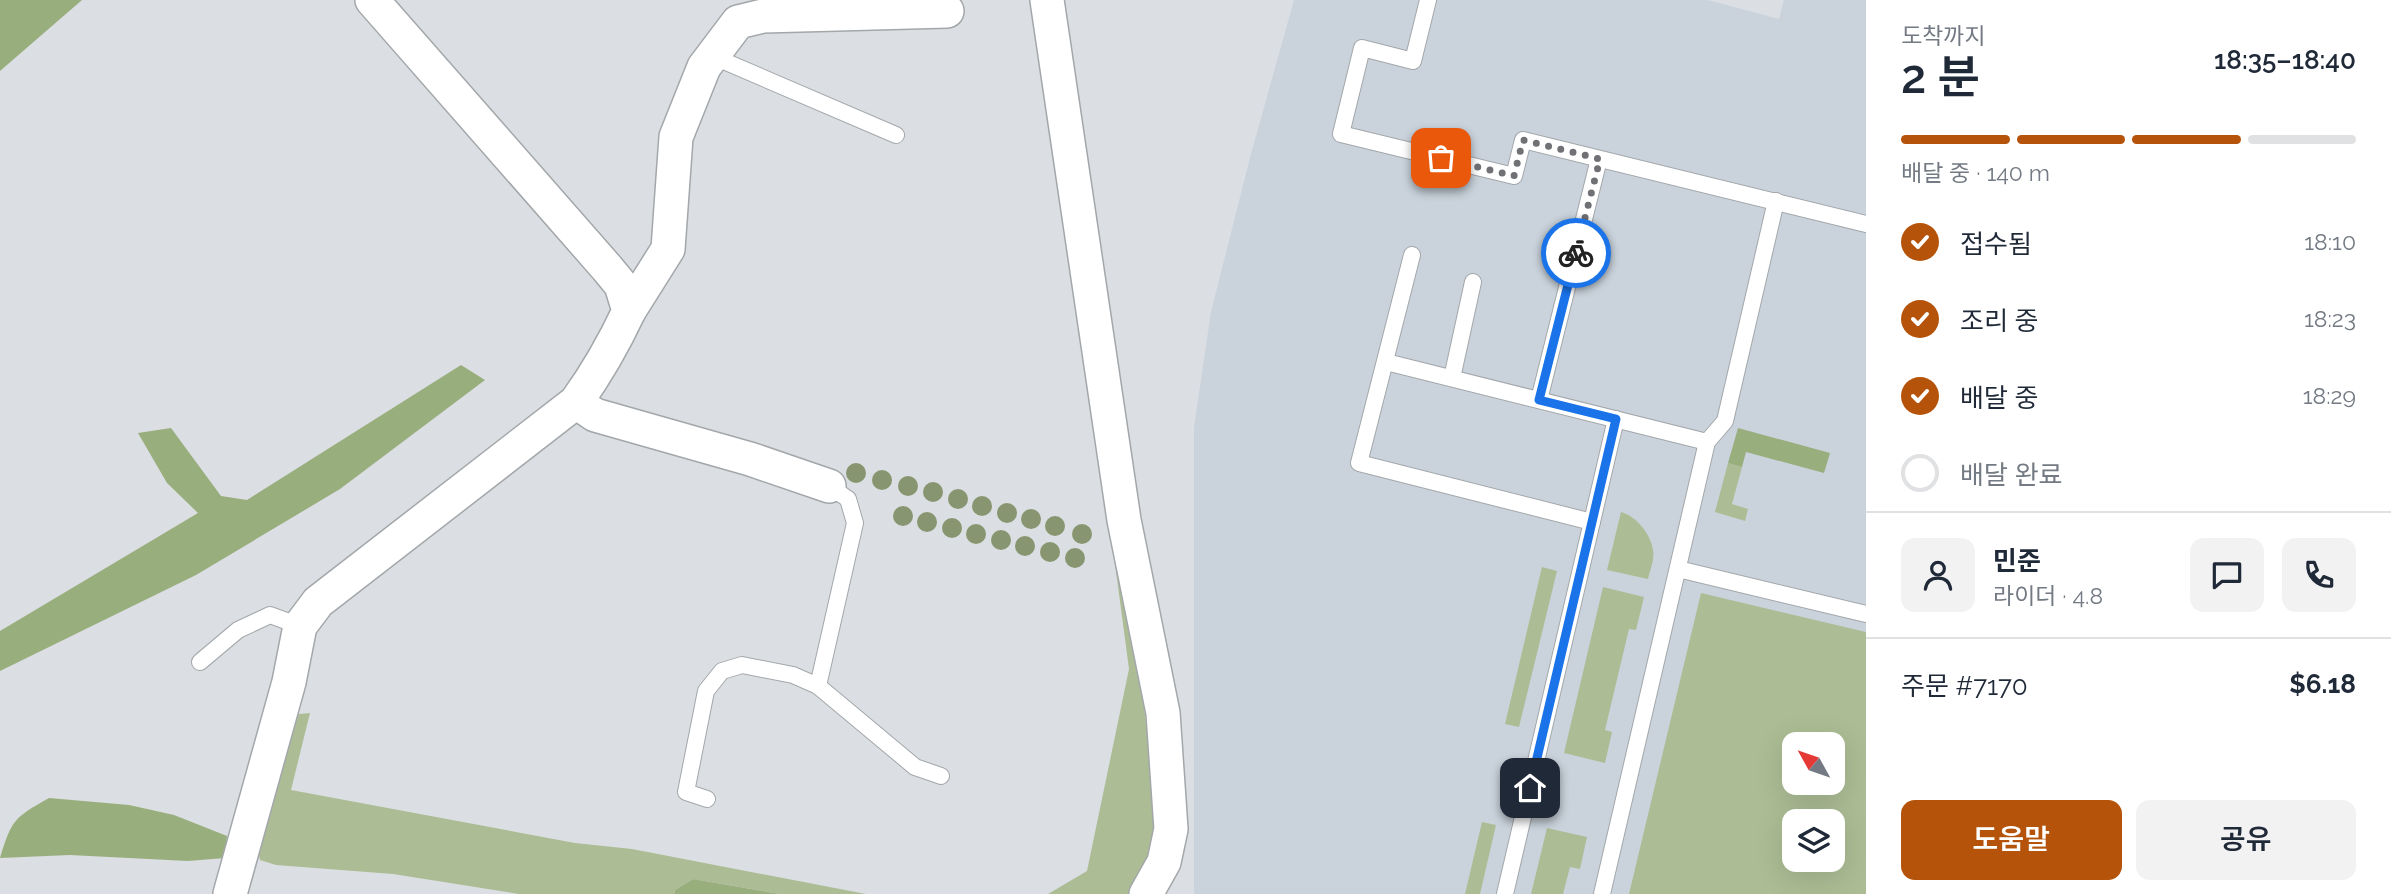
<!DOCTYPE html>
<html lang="ko">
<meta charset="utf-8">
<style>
body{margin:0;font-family:Raleway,"Noto Sans KR",sans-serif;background:#f2f2f3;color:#1f2937;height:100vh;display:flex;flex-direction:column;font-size:26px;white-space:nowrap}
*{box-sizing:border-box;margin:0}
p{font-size:23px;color:#747a83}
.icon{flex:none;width:38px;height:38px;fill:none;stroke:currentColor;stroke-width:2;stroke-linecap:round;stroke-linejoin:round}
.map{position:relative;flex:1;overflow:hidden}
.details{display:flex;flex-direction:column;background:#fff;width:525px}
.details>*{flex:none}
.needle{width:46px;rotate:310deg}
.controls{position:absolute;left:1782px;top:732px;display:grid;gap:14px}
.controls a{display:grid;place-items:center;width:63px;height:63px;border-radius:14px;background:#fff;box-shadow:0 7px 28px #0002;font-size:35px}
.pin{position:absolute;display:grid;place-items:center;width:60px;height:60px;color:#fff;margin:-30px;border-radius:14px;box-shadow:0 4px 10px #0006}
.courier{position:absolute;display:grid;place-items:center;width:70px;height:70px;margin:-35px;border:5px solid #1a73e8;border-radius:50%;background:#fff;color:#222;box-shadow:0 2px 9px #0007}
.summary em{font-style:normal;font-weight:600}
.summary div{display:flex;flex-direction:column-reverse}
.summary{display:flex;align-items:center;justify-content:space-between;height:119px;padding:0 35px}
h1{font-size:46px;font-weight:600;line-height:52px}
.bar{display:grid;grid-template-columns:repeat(4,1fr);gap:10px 7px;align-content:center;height:84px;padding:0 35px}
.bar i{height:9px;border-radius:5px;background:#e0e1e3}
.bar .selected{background:#b45309}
.bar p{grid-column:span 4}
.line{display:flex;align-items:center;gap:18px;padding:0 35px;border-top:2px solid #e0e1e3}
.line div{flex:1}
.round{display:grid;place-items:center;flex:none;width:74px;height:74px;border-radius:14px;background:#f2f2f3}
ol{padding:0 35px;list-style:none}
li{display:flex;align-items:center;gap:21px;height:77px}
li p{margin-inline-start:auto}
li .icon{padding:7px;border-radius:50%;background:#b45309;color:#fff;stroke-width:4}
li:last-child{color:#747a83}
li i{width:38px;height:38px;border:4px solid #e0e1e3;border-radius:50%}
.action{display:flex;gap:14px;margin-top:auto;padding:14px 35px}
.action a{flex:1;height:80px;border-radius:14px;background:#b45309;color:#fff;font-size:28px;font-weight:600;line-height:80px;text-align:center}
.action a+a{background:#f2f2f3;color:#1f2937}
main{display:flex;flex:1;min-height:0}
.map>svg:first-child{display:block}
</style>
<main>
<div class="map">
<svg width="1866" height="894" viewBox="0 0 1866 894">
<rect width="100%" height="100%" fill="#dbdee2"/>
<path fill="#cad3dc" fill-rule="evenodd" d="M1294,0H1708L1779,19L1784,0H1866V894H1194V427L1211,312L1251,154ZM1794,744H1832V782H1794ZM1794,821H1832V859H1794Z"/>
<g fill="#acbd95" fill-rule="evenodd">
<polygon points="1728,463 1742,467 1732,504 1748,509 1745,521 1715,512"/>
<path d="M1621,512C1636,516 1651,534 1653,550C1655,559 1650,570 1648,579L1607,570Z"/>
<polygon points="1110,526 1139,666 1157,812 1153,840 1145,867 1130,894 1048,894 1087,871 1129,669"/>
<polygon points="1542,567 1557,571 1519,727 1505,724"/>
<polygon points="1603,587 1644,597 1636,630 1629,629 1605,730 1612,732 1605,763 1564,753"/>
<path d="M1701,593L1866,632V894H1629ZM1794,744H1832V782H1794ZM1794,821H1832V859H1794Z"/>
<polygon points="310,713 291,790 575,843 632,849 866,894 780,894 693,879 675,890 674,894 519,894 393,874 276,865 260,860 256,842 291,720 299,714"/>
<polygon points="1482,822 1496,825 1480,894 1465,894"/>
<polygon points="1547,828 1587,837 1580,869 1570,867 1563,894 1531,894"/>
</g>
<g fill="#99ae7d">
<polygon points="0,0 82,0 0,71"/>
<polygon points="461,365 485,380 340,489 196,575 0,671 0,631 198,513 167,483 138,433 171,428 221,496 247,500"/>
<polygon points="1738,428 1830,453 1824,473 1746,452 1742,467 1728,463"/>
<path d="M49,798L129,805L174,815L227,836L225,858L188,861L70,855L0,858C12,819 14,818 49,798Z"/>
<polygon points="693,879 780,894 674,894 675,890"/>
</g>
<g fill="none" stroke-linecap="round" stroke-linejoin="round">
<defs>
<g id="service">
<polyline points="1428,0 1413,61 1362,48 1341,134 1514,176 1523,140 1866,224"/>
<polyline points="712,56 896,135"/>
<polyline points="1412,255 1359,463 1592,522"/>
<polyline points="1386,362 1707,442"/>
<polyline points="1452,378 1473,282"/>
<polyline points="1539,400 1599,159"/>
<polyline points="1678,569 1866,614"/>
<polyline points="200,662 238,630 270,615 300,626"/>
<polyline points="818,686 855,523 848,499 829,486"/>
<polyline points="707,799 686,792 706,691 722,671 742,665 793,675 818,686 915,767 941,776"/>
<polyline points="1505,894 1616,419"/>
<polyline points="1602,894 1707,442 1725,421 1776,201"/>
</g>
<g id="minor">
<polyline points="1047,0 1124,520 1163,713 1171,829 1164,862 1146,894"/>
<polyline points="629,311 668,249 676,137 704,67 738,22 763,16 947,11"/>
<polyline points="576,402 595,415 750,459 829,486"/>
<path d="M230,894L289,682L300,626L318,602L576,402C597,373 614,343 629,311L621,285L607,268L372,0"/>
</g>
</defs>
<use href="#service" stroke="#a3a7aa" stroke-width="18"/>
<use href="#minor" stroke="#a3a7aa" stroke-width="36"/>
<use href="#service" stroke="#fff" stroke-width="16"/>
<use href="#minor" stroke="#fff" stroke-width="33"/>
</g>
<g fill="#879670">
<circle cx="856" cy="473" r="10"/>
<circle cx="882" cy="480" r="10"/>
<circle cx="908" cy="486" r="10"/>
<circle cx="933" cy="492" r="10"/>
<circle cx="958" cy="499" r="10"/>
<circle cx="982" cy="506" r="10"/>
<circle cx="1007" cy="513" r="10"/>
<circle cx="903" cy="516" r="10"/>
<circle cx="1031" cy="519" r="10"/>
<circle cx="927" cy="522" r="10"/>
<circle cx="1055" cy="526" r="10"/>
<circle cx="952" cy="528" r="10"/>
<circle cx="976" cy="534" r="10"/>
<circle cx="1082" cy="534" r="10"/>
<circle cx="1001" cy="540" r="10"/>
<circle cx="1025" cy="546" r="10"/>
<circle cx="1050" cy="552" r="10"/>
<circle cx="1075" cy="558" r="10"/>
</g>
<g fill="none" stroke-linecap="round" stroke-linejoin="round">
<polyline stroke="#707174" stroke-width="7" stroke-dasharray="0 12.6" points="1441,158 1514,176 1523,140 1600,159 1576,253"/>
<polyline stroke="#1a73e8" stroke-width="9" points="1530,788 1616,419 1539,400 1576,253"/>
</g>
</svg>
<div class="controls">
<a><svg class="needle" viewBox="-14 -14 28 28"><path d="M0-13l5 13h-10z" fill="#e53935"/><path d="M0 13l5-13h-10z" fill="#747a83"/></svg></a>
<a><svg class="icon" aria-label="layers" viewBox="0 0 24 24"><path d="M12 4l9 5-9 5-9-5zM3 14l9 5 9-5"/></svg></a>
</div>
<div class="pin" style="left:1441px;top:158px;background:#ea580c"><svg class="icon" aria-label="bag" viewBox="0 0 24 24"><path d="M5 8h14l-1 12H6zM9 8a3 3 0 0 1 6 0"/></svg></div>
<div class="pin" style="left:1530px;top:788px;background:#1f2937"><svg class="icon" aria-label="home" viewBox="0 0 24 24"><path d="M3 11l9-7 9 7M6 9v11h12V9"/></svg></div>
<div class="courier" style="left:1576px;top:253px"><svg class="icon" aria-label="bike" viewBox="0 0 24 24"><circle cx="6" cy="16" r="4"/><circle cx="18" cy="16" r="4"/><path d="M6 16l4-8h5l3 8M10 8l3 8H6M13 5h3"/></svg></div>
</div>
<section class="details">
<div class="summary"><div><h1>2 분</h1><p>도착까지</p></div><em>18:35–18:40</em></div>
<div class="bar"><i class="selected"></i><i class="selected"></i><i class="selected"></i><i></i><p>배달 중 · 140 m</p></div>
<ol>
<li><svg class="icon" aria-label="check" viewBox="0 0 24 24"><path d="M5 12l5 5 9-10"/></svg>접수됨<p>18:10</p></li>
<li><svg class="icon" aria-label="check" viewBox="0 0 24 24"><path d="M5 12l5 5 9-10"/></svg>조리 중<p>18:23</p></li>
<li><svg class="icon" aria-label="check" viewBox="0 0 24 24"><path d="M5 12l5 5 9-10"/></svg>배달 중<p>18:29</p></li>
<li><i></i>배달 완료</li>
</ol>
<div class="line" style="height:126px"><a class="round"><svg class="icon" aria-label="person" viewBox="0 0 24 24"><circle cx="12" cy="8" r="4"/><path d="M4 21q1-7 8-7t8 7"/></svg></a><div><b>민준</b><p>라이더 · 4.8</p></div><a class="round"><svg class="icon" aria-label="chat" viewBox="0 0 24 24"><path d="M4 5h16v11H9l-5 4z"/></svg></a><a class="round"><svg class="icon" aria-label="phone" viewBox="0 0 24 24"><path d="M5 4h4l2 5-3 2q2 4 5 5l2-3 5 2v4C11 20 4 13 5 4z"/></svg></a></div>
<div class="line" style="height:91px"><div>주문 #7170</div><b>$6.18</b></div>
<div class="action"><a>도움말</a><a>공유</a></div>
</section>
</main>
